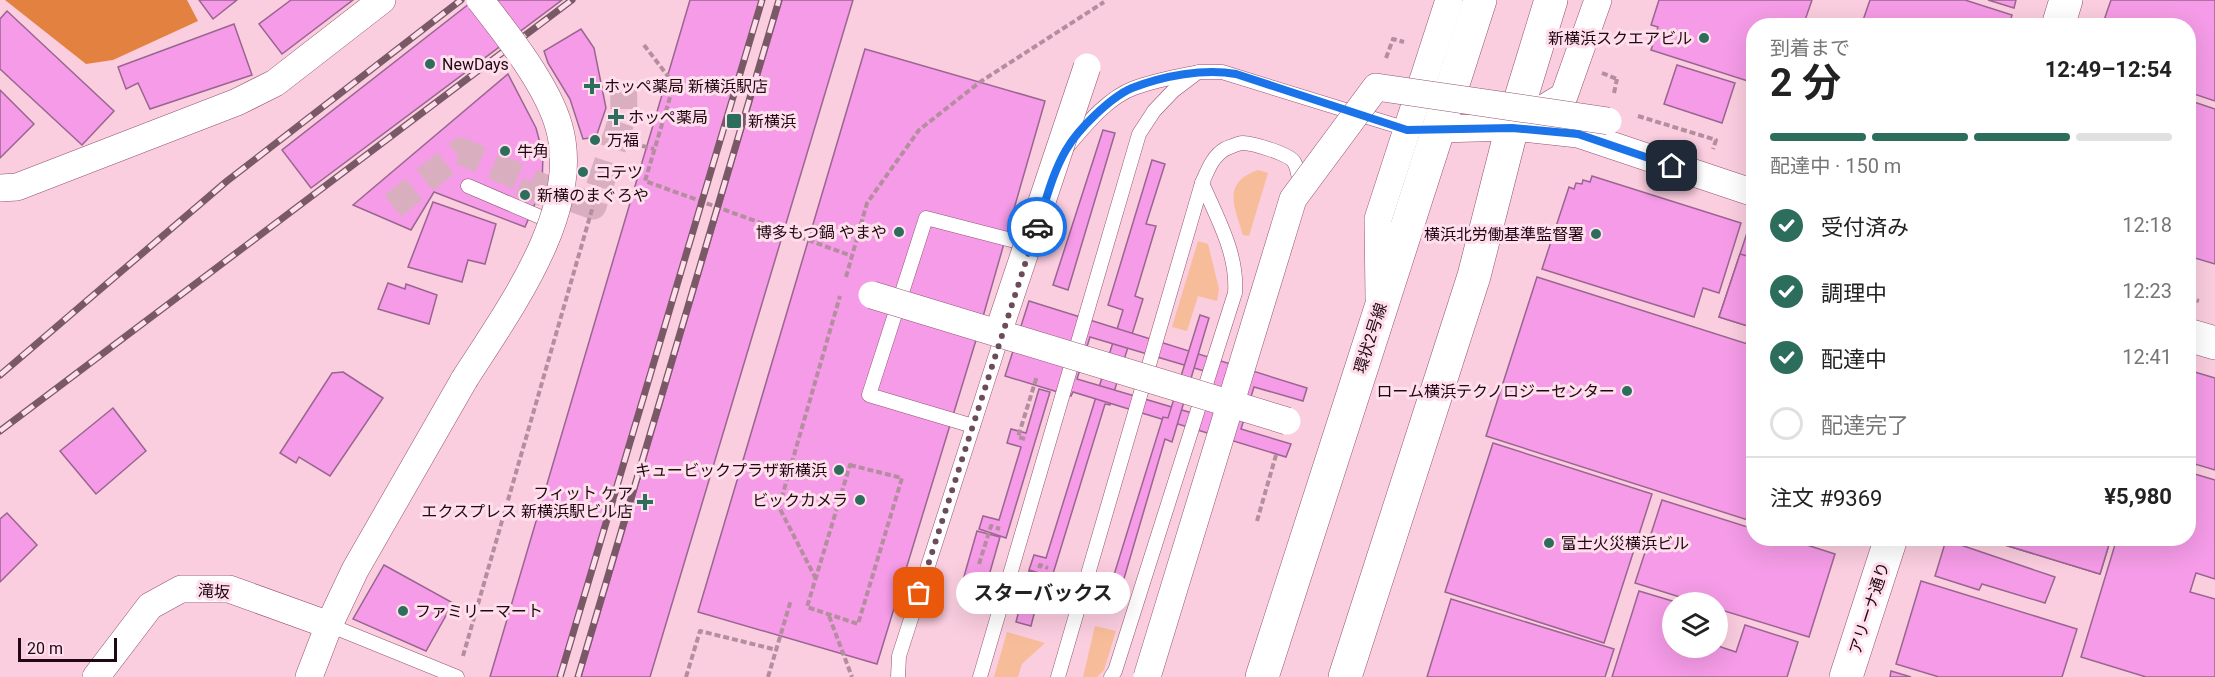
<!DOCTYPE html>
<html lang="ja">
<meta charset="utf-8">
<style>
body{margin:0;font-family:Roboto,"Noto Sans JP",sans-serif;background:#f2f2f2;color:#222;height:100vh;display:flex;flex-direction:column;font-size:22px;white-space:nowrap}
*{box-sizing:border-box;margin:0}
p{font-size:20px;color:#767676}
.icon{flex:none;width:33px;height:33px;fill:none;stroke:currentColor;stroke-width:2;stroke-linecap:round;stroke-linejoin:round}
.map{position:relative;flex:1;overflow:hidden}
.panel{position:absolute;left:1746px;top:18px;width:450px;height:528px;display:flex;flex-direction:column;background:#fff;border-radius:24px;box-shadow:0 6px 24px #0002}
.panel>*{flex:none}
.controls{position:absolute;left:1662px;top:592px;display:grid;gap:12px}
.controls a{display:grid;place-items:center;width:66px;height:66px;border-radius:50%;background:#fff;box-shadow:0 6px 24px #0002;font-size:30px}
.scale{position:absolute;left:18px;bottom:15px;width:99px;box-sizing:border-box;padding-left:6px;border:3px solid #200713;border-top:0;font-size:16px;line-height:21px;white-space:nowrap;color:#200713;-webkit-text-stroke:4px #fedfeb;paint-order:stroke}
.pin{position:absolute;display:grid;place-items:center;width:51px;height:51px;color:#fff;margin:-26px;border-radius:12px;box-shadow:0 3px 9px #0006}
.courier{position:absolute;display:grid;place-items:center;width:60px;height:60px;margin:-30px;border:4px solid #1a73e8;border-radius:50%;background:#fff;color:#222;box-shadow:0 2px 8px #0007}
.bubble{position:absolute;height:42px;border-radius:21px;background:#fff;box-shadow:0 6px 24px #0002;font-size:20px;font-weight:700;line-height:42px;text-align:center}
.summary em{font-style:normal;font-weight:700}
.summary div{display:flex;flex-direction:column-reverse}
.summary{display:flex;align-items:center;justify-content:space-between;height:102px;padding:0 24px}
h1{font-size:39px;font-weight:700;line-height:45px}
.bar{display:grid;grid-template-columns:repeat(4,1fr);gap:9px 6px;align-content:center;height:72px;padding:0 24px}
.bar i{height:8px;border-radius:4px;background:#e0e0e0}
.bar .current{background:#2d6d5b}
.bar p{grid-column:span 4}
.line{display:flex;align-items:center;gap:15px;padding:0 24px;border-top:2px solid #e0e0e0}
.line div{flex:1}
ol{padding:0 24px;list-style:none}
li{display:flex;align-items:center;gap:18px;height:66px}
li p{margin-inline-start:auto}
li .icon{padding:6px;border-radius:50%;background:#2d6d5b;color:#fff;stroke-width:4}
li:last-child{color:#767676}
li i{width:33px;height:33px;border:3px solid #e0e0e0;border-radius:50%}
.map>svg:first-child{display:block}
</style>
<div class="map">
<svg width="2215" height="677" viewBox="0 0 2215 677">
<rect width="100%" height="100%" fill="#facddf"/>
<g fill="#f7bd9a">
<path d="M1258,170L1268,173L1249,236L1243,235C1235,207 1221,183 1258,170Z"/>
<polygon points="1198,241 1208,244 1219,289 1217,301 1198,296 1187,331 1172,327"/>
<polygon points="1095,626 1116,631 1104,670 1097,677 1083,677"/>
<polygon points="1007,632 1045,643 1022,664 1018,677 994,677"/>
</g>
<polygon fill="#e38240" points="5,0 187,0 198,21 113,60 86,64"/>
<g fill="#f59be7" stroke="#9a6591" stroke-width="1.5" fill-rule="evenodd">
<polygon points="199,0 237,0 213,19"/>
<polygon points="291,0 353,0 282,54 259,24"/>
<polygon points="474,0 562,0 311,188 282,150"/>
<polygon points="690,0 760,0 558,677 490,677"/>
<polygon points="782,0 853,0 650,677 581,677"/>
<polygon points="1659,0 1812,0 1803,26 1754,26 1754,83 1651,50 1658,27 1651,25"/>
<polygon points="1870,0 1965,0 2012,15 2009,26 1861,26"/>
<polygon points="1988,0 2016,0 2014,8"/>
<polygon points="2111,0 2215,0 2215,101 2188,92 2188,26 2102,26"/>
<polygon points="7,11 114,111 82,145 0,69 0,19"/>
<polygon points="234,24 252,75 150,109 138,83 126,89 118,67"/>
<polygon points="581,29 594,48 606,108 596,137 583,139 570,99 548,63 544,51"/>
<polygon points="865,49 1045,101 980,327 877,664 698,612"/>
<polygon points="1677,65 1735,83 1722,123 1664,104"/>
<polygon points="508,74 536,128 543,154 542,187 525,227 434,192 411,230 353,205"/>
<polygon points="0,90 34,124 0,158"/>
<polygon points="2188,100 2215,109 2215,264 2188,256"/>
<polygon points="1103,130 1115,133 1068,290 1053,285"/>
<polygon points="1152,160 1165,164 1146,224 1156,226 1135,296 1143,299 1110,405 1105,404 1052,577 1029,570 1034,555 1046,558 1123,310 1108,305"/>
<polygon points="1592,176 1741,223 1719,293 1703,288 1694,317 1542,269 1569,187 1574,189 1576,183 1582,184 1583,180 1590,182"/>
<polygon points="433,202 496,224 485,264 468,260 462,282 408,267"/>
<polygon points="1748,230 1754,232 1754,328 1719,317"/>
<polygon points="1740,254 1754,258 1754,328 1719,317"/>
<polygon points="1537,277 1754,346 1754,522 1486,436"/>
<polygon points="388,283 405,289 406,284 437,295 429,324 378,309"/>
<path d="M1029,301L1307,388L1303,401L1254,387L1241,429L1291,444L1286,457L1073,392L1071,396L1005,376ZM1090,337L1211,373L1199,415L1077,379Z"/>
<polygon points="1200,315 1209,318 1172,442 1165,439 1123,582 1113,578 1163,417 1168,418"/>
<polygon points="2188,370 2215,378 2215,470 2188,462"/>
<polygon points="343,372 383,398 330,476 299,457 296,463 280,453 332,373"/>
<polygon points="1039,389 1050,392 1006,538 979,529 983,516 999,520 1021,447 1007,443 1011,429 1026,433"/>
<polygon points="113,408 146,451 96,494 60,451"/>
<polygon points="1493,443 1652,494 1604,643 1445,592"/>
<polygon points="2188,472 2215,480 2215,579 2196,573 2190,592 2215,599 2215,677 2146,677 2081,657 2117,538 2188,538"/>
<polygon points="1662,500 1754,529 1754,538 1785,538 1835,554 1809,637 1718,609 1718,603 1699,603 1635,583"/>
<polygon points="7,513 37,545 0,582 0,519"/>
<polygon points="977,531 1000,537 982,600 959,594"/>
<polygon points="1805,538 1826,538 1824,544"/>
<polygon points="1982,538 2111,538 2100,574"/>
<polygon points="1982,538 2111,538 2100,574"/>
<polygon points="1946,540 2055,577 2045,603 1982,584 1979,590 1935,576"/>
<polygon points="384,565 453,603 426,651 353,619"/>
<polygon points="1029,571 1044,575 1031,626 1016,622"/>
<polygon points="1921,581 2077,629 2062,677 1939,677 1896,664"/>
<polygon points="1639,591 1679,603 1672,603 1672,648 1718,648 1718,646 1736,652 1745,625 1798,642 1787,677 1612,677"/>
<polygon points="1451,599 1614,649 1605,677 1427,677"/>
<polygon points="1891,671 1911,677 1890,677"/>
</g>
<g fill="none" stroke-linecap="round" stroke-linejoin="round">
<g stroke="#d9afc0" stroke-width="27" stroke-dasharray="27 14" stroke-linecap="butt">
<polyline points="535,184 593,206 624,113 623,69"/>
<polyline points="393,206 461,151 535,184 527,200"/>
</g>
<defs>
<g id="lane">
<path d="M1067,147C1085,126 1107,98 1134,88C1153,81 1174,77 1194,73"/>
<polyline points="468,186 552,222"/>
<polyline points="973,426 869,395 926,218 1031,245"/>
<polyline points="329,625 457,677"/>
<polyline points="898,677 899,656 1004,330"/>
<polyline points="980,677 1139,134 1154,111 1173,91 1198,72 1222,72 1410,130"/>
<path d="M1058,677L1202,183C1208,170 1212,157 1225,149C1230,147 1238,143 1243,143C1252,143 1290,154 1294,162C1298,168 1300,183 1299,189"/>
<path d="M1111,677L1115,671L1235,293C1238,254 1217,218 1202,183"/>
</g>
<g id="street">
<polyline points="1526,119 1564,96 1598,0"/>
<polyline points="1439,129 1512,127 1578,134 1754,193"/>
<polyline points="0,188 17,187 237,102 275,83 382,0"/>
<polyline points="1379,298 1378,219 1449,0"/>
<polyline points="96,677 150,606 181,589 229,589 329,625"/>
<polyline points="309,677 329,625 355,570 464,380"/>
</g>
<g id="secondary">
<polyline points="2058,26 2066,0"/>
<polyline points="2188,335 2215,343"/>
<polyline points="1846,677 1891,538"/>
</g>
<g id="primary">
<polyline points="1262,677 1480,0"/>
<polyline points="1345,677 1474,276 1512,127 1551,0"/>
</g>
</defs>
<use href="#lane" stroke="#935370" stroke-width="15"/>
<use href="#street" stroke="#935370" stroke-width="28"/>
<use href="#secondary" stroke="#935370" stroke-width="34"/>
<use href="#primary" stroke="#935370" stroke-width="34"/>
<g stroke="#b48e9e" stroke-width="4" stroke-dasharray="6 3" stroke-linecap="butt">
<polyline points="644,45 674,84 645,181 852,256"/>
<polyline points="1386,58 1393,39 1404,42"/>
<polyline points="1602,73 1617,79"/>
<polyline points="1638,116 1716,140 1713,149"/>
<polyline points="616,139 654,149"/>
<polyline points="846,277 867,203 919,130 980,82 1104,2"/>
<polyline points="2188,298 2199,301"/>
<polyline points="1025,439 1018,437 1037,376"/>
<polygon points="850,465 902,478 858,624 807,607"/>
<polyline points="1257,521 1276,455"/>
<polyline points="979,564 991,526 1000,529"/>
<polyline points="1039,568 1040,565 1048,568"/>
<polyline points="816,579 779,507 840,296"/>
<polyline points="829,616 852,677"/>
<polyline points="463,656 593,206"/>
<polyline points="686,677 700,631 777,650"/>
<polyline points="768,677 791,600"/>
</g>
<use href="#lane" stroke="#fff" stroke-width="14"/>
<use href="#street" stroke="#fff" stroke-width="27"/>
<use href="#secondary" stroke="#fff" stroke-width="33"/>
<use href="#primary" stroke="#fff" stroke-width="33"/>
<defs>
<g id="rail">
<polyline points="0,375 227,181 461,0"/>
<polyline points="0,431 572,0"/>
<polyline points="560,677 762,0"/>
<polyline points="578,677 779,0"/>
</g>
</defs>
<use href="#rail" stroke="#7a5967" stroke-width="7"/>
<use href="#rail" stroke="#fedfeb" stroke-width="4.5" stroke-dasharray="14" stroke-linecap="butt"/>
<defs>
<g id="street-bridge">
<polyline points="872,295 1287,421"/>
<polyline points="998,333 1087,67"/>
<path d="M464,380C507,312 583,211 559,127C548,86 506,33 480,0"/>
<polyline points="1147,677 1293,199 1376,87 1608,121"/>
</g>
</defs>
<use href="#street-bridge" stroke="#935370" stroke-width="28" stroke-linecap="butt"/>
<polyline stroke="#b48e9e" stroke-width="4" stroke-dasharray="6 3" stroke-linecap="butt" points="1614,93 1617,79"/>
<use href="#street-bridge" stroke="#fff" stroke-width="27"/>
</g>
<g fill="none" stroke-linecap="round" stroke-linejoin="round">
<polyline stroke="#6c4c5a" stroke-width="6" stroke-dasharray="0 10.8" points="919,593 1037,227"/>
<path stroke="#1a73e8" stroke-width="8" d="M1037,227C1046,201 1052,174 1066,150C1078,129 1111,97 1132,88C1163,76 1204,68 1236,74L1407,130L1512,128L1578,134L1672,166"/>
</g>
<g fill="#2d6d5b" stroke="#fedfeb" stroke-width="2">
<circle cx="1704" cy="38" r="6"/>
<circle cx="430" cy="64" r="6"/>
<path d="M589 77h6v6h6v6h-6v6h-6v-6h-6v-6h6z"/>
<path d="M613 108h6v6h6v6h-6v6h-6v-6h-6v-6h6z"/>
<rect x="726" y="113" width="16" height="16" rx="3"/>
<circle cx="595" cy="140" r="6"/>
<circle cx="505" cy="151" r="6"/>
<circle cx="583" cy="172" r="6"/>
<circle cx="525" cy="195" r="6"/>
<circle cx="899" cy="232" r="6"/>
<circle cx="1596" cy="234" r="6"/>
<circle cx="1627" cy="391" r="6"/>
<circle cx="839" cy="470" r="6"/>
<circle cx="860" cy="500" r="6"/>
<path d="M642 493h6v6h6v6h-6v6h-6v-6h-6v-6h6z"/>
<circle cx="1549" cy="543" r="6"/>
<circle cx="403" cy="611" r="6"/>
</g>
<g text-anchor="middle" stroke-width="6" stroke-linejoin="round" paint-order="stroke">
<g font-size="16" fill="#200713" stroke="#fedfeb" text-anchor="start">
<text x="1692" y="44" text-anchor="end">新横浜スクエアビル</text>
<text x="442" y="70">NewDays</text>
<text x="604" y="92">ホッペ薬局 新横浜駅店</text>
<text x="628" y="123">ホッペ薬局</text>
<text x="748" y="127">新横浜</text>
<text x="607" y="146">万福</text>
<text x="517" y="157">牛角</text>
<text x="595" y="178">コテツ</text>
<text x="537" y="201">新横のまぐろや</text>
<text x="887" y="238" text-anchor="end">博多もつ鍋 やまや</text>
<text x="1584" y="240" text-anchor="end">横浜北労働基準監督署</text>
<text x="1615" y="397" text-anchor="end">ローム横浜テクノロジーセンター</text>
<text x="827" y="476" text-anchor="end">キュービックプラザ新横浜</text>
<text x="633" y="499" text-anchor="end">フィット ケア<tspan x="633" dy="18">エクスプレス 新横浜駅ビル店</tspan></text>
<text x="848" y="506" text-anchor="end">ビックカメラ</text>
<text x="1561" y="549">富士火災横浜ビル</text>
<text x="415" y="617">ファミリーマート</text>
</g>
<g font-size="16" fill="#200713" stroke="#fedfeb">
<text transform="translate(1370 338) rotate(-72)" y="6">環状2号線</text>
<text transform="translate(214 591) rotate(4)" y="6">滝坂</text>
<text transform="translate(1869 608) rotate(-72)" y="6">アリーナ通り</text>
</g>
</g>
</svg>
<div class="controls">
<a><svg class="icon" aria-label="layers" viewBox="0 0 24 24"><path d="M12 4l9 5-9 5-9-5zM3 14l9 5 9-5"/></svg></a>
</div>
<div class="scale">20 m</div>
<div class="pin" style="left:919px;top:593px;background:#ea580c"><svg class="icon" aria-label="bag" viewBox="0 0 24 24"><path d="M5 8h14l-1 12H6zM9 8a3 3 0 0 1 6 0"/></svg></div>
<div class="pin" style="left:1672px;top:166px;background:#1f2937"><svg class="icon" aria-label="home" viewBox="0 0 24 24"><path d="M3 11l9-7 9 7M6 9v11h12V9"/></svg></div>
<div class="courier" style="left:1037px;top:227px"><svg class="icon" aria-label="car" viewBox="0 0 24 24"><path d="M5 17H2v-5l4-1 3-4h7l3 4 3 1v5h-3M9 17h6M6 11h13"/><circle cx="7" cy="17" r="2"/><circle cx="17" cy="17" r="2"/></svg></div>
<div class="bubble" style="left:956px;top:572px;width:174px">スターバックス</div>
<section class="panel">
<div class="summary"><div><h1>2 分</h1><p>到着まで</p></div><em>12:49–12:54</em></div>
<div class="bar"><i class="current"></i><i class="current"></i><i class="current"></i><i></i><p>配達中 · 150 m</p></div>
<ol>
<li><svg class="icon" aria-label="check" viewBox="0 0 24 24"><path d="M5 12l5 5 9-10"/></svg>受付済み<p>12:18</p></li>
<li><svg class="icon" aria-label="check" viewBox="0 0 24 24"><path d="M5 12l5 5 9-10"/></svg>調理中<p>12:23</p></li>
<li><svg class="icon" aria-label="check" viewBox="0 0 24 24"><path d="M5 12l5 5 9-10"/></svg>配達中<p>12:41</p></li>
<li><i></i>配達完了</li>
</ol>
<div class="line" style="height:78px"><div>注文 #9369</div><b>¥5,980</b></div>
</section>
</div>
